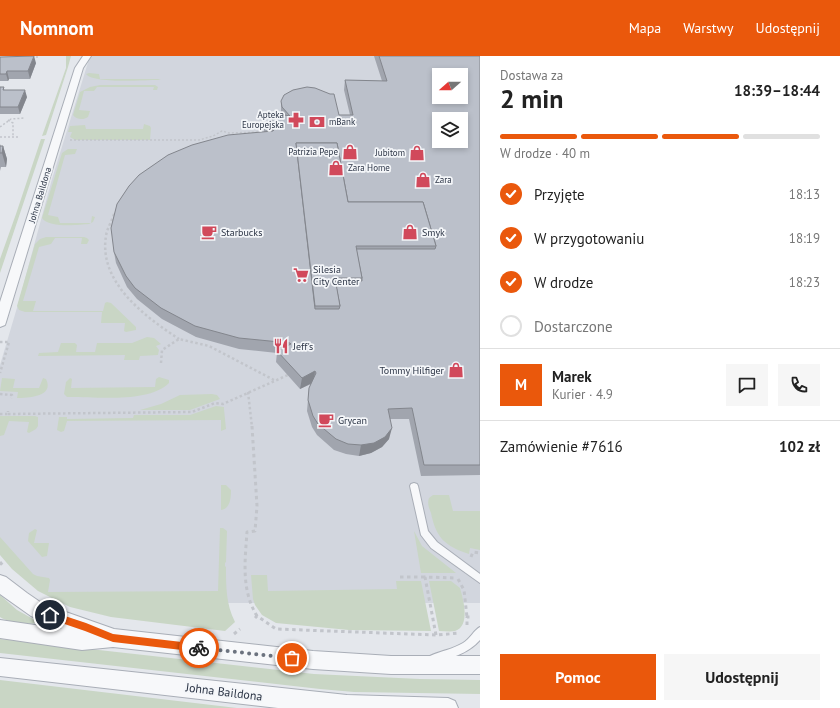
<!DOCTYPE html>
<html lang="pl">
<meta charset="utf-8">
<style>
body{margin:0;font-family:"PT Sans",sans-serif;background:#f6f6f6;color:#222;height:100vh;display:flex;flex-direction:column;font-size:15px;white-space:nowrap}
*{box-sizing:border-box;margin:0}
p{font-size:13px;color:#767676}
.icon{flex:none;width:22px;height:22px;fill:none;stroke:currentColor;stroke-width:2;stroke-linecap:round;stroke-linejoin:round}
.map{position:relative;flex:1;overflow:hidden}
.drawer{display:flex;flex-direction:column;background:#fff;width:360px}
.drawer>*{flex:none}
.needle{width:26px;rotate:249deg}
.tools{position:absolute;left:432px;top:12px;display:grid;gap:8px}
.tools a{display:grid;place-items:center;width:36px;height:36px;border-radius:0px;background:#fff;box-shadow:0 2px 6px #0003;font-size:20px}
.pin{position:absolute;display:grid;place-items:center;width:34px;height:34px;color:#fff;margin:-17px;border:2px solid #fff;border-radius:50%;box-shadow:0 1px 4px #0007}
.courier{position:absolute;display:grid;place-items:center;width:40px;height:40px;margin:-20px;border:3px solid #ea580c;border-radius:50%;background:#fff;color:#222;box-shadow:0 1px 5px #0007}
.overview em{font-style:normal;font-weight:600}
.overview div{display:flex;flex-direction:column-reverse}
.overview{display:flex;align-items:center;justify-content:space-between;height:68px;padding:0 20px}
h1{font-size:26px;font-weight:600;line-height:30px}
.bar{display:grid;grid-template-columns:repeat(4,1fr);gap:6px 4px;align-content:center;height:48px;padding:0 20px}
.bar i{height:5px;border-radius:3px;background:#e0e0e0}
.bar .active{background:#ea580c}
.bar p{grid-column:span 4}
.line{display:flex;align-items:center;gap:10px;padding:0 20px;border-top:1px solid #e0e0e0}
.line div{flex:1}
.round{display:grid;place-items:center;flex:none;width:42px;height:42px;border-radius:0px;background:#f6f6f6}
ol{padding:0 20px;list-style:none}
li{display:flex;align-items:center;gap:12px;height:44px}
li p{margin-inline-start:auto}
li .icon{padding:4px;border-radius:50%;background:#ea580c;color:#fff;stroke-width:4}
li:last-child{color:#767676}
li i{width:22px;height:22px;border:2px solid #e0e0e0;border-radius:50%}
.action{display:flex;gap:8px;margin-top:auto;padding:8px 20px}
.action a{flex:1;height:46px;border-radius:0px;background:#ea580c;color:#fff;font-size:16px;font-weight:600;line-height:46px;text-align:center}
.action a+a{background:#f6f6f6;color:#222}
header{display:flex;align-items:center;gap:24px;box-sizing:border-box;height:56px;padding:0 20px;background:#ea580c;color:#fff}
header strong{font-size:19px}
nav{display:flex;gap:22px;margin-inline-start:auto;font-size:14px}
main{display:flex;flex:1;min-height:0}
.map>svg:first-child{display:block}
</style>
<header>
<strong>Nomnom</strong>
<nav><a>Mapa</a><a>Warstwy</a><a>Udostępnij</a></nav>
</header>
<main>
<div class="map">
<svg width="480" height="652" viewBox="0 0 480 652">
<rect width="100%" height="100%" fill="#e4e7ec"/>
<path fill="#d2d6de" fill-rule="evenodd" d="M90,0H480V547H135L46,538L0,497V309L19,245L52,123ZM439,19H461V41H439ZM439,63H461V85H439Z"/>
<g fill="#c9d6c5">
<polygon points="66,0 71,0 68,11 46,79 42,80 66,12"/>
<path d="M89,17L99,18L100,23H161L158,24C144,24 94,28 86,18Z"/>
<path d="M100,29H155L158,31L157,34H153L154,31H97L94,35H84L79,54L90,55L88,61C84,64 76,64 73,59L80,36L90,31Z"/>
<polygon points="144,68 150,70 151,72 150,84 75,84 70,81 72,76 68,76 70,70 85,69 86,73 143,73"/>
<polygon points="41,83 45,83 0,217 0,203 16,158"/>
<path d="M68,93H77L75,98L65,99L48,159L58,161L60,167H91L92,160L95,161L93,166L89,168C78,169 48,172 42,162L62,97Z"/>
<polygon points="46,181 84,181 87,182 89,184 87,188 81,188 82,182 55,182 51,188 39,191 23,245 36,245 33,255 103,255 105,247 107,246 111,247 136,271 136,274 126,276 124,275 125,267 101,267 102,256 25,256 19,254 17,250 35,188 40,183"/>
<polygon points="147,281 154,282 161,288 156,290 159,294 158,299 140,300 139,304 124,304 125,299 38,300 39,297 58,296 61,287 75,287 77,289 76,296 95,296 97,287 132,287"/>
<path d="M159,321L169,324V327C149,347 98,341 70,341H67L64,338L66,326L70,322L72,323L71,332L155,331L156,323Z"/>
<path d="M2,322L15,323L13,332H39L43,322L46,323C55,341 27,342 17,342L18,336L0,335Z"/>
<polygon points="212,338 217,339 220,343 190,354 140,354 161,348 180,339"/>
<polygon points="216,350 224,351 224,353 226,373 221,375 221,364 67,365 64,375 61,376 57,374 59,361 67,361 67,363 133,362 134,359 190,359"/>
<polygon points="0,360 35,360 38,361 38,370 36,373 29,377 27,376 29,366 9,365 4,379 0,380"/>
<path d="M221,429H226L231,434C231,442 230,453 221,454Z"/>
<path d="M433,439H449L453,455H480V494L470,492L469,498C445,490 436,482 431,457C429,452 427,447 429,442Z"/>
<path d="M220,472H223L227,475L226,506L225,507V510L226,511C226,531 226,548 235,566L225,575L111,561L70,551L38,535L12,513L0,499V481L33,518L37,520L49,522L50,524L48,536L218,535Z"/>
<polygon points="35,473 37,474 34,487 49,487 47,500 42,501 28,485 29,477"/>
<polygon points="414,475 422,490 456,517 421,517"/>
<polygon points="251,519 267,519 268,535 397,533 396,525 421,525 431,575 349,574 276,567 262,559 255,549 253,543"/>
<path d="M429,525H451L460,532C463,543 471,570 455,575C450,576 444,575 439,575Z"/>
<path d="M0,539L17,554L35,564V567C27,570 8,566 0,561Z"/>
<polygon points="0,583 314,618 420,623 480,624 480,638 354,636 320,633 0,597"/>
<polygon points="0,624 237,652 0,652"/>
</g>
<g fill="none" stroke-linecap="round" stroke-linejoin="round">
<defs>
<g id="lane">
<polygon points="414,427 417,428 418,430 428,475 437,486 480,518 480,527 431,492 421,479 410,430 411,428"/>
<path d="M480,571V584C468,598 450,602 433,608L430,606L428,603L430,600C441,595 453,593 463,587C470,583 474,574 480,571Z"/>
</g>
<g id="street">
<polygon points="83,0 91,0 83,12 6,266 5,269 0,271 0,246 75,12"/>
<polygon points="0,519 6,521 27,537 43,548 114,573 313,595 391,600 480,600 480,618 391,618 313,613 113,591 82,594 0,582 0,564 62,573 31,560 0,538"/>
<polygon points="0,602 347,639 448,642 455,645 458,652 278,652 0,620"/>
</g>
</defs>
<use href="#lane" stroke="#a9aeb7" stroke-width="2"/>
<use href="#street" stroke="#a9aeb7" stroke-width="2"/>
<g stroke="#c2c5cb" stroke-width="1.5" stroke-dasharray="2 2" stroke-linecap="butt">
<polyline points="32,1 39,1"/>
<polyline points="8,64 13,67 13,81"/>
<polyline points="0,71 11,63 25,62"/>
<polyline points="0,81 18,81"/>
<polyline points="70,84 199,84 213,80 222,75 229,77 261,76"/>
<polyline points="114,159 116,155"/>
</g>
<g stroke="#c2c5cb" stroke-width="2.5" stroke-dasharray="2.5 2.5" stroke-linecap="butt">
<path d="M114,158C112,164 109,170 107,175C95,224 144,260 179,283"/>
<polyline points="0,286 9,286 0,317"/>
<polyline points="161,307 162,294 179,283 209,290 274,324"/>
<polyline points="248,336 252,371"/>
<polyline points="0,338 12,339 11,342"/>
<polyline points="0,358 8,358 8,355"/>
<polyline points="8,358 192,356 215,347 223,348 288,319"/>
</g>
<g stroke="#c2c5cb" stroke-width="3" stroke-dasharray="3.5 3.5" stroke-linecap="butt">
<path d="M252,370L257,450L255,475L247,476C245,505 241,534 257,560"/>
<polyline points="471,501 473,496 480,497"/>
<polyline points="0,506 4,511"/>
<polyline points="400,521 425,521"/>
<polyline points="458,523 464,534 467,561"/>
<polyline points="255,562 257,560 276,573 436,579 460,577"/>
<polyline points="467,569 467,561 472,561"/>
<polyline points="234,578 240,573"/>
<polyline points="436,579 425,521 455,522"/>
</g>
<use href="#lane" fill="#f7f8fa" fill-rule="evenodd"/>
<use href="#street" fill="#f7f8fa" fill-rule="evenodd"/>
</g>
<g fill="#a1a5ae">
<polygon points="374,0 480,0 480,419 421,420 409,363 390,363 389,383 382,391 371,397 359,400 346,398 334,394 317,379 312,371 307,355 309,332 311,328 300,333 276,306 277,297 239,293 196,281 162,263 137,243 127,231 116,207 114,196 264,76 264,71 281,58 281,45 339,59 350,59 344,34 345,24 382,25"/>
<polygon points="0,1 36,7 30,23 9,23 8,25 0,25"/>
<polygon points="0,31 5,34 27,41 20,58 0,58"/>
<polygon points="0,88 0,90 3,90 7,103 6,111 1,111 0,115"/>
</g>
<g fill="#83868d">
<polygon points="34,0 36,7 30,23 28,15"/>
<polygon points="7,15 9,23 8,25 6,18"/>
<polygon points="25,34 27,41 20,58 18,51"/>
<polygon points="0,88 2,95 3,90 7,103 6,111 2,97 0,97"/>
<polygon points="315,315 314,326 300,333 302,322"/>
<polygon points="392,372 389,383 382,391 371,397 359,400 361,389"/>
</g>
<g fill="#bbc0ca" stroke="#83868d" fill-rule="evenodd">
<polygon points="34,0 28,15 7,15 6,18 0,18 0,1"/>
<path d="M379,0H480V409H424L412,352L388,353L392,372L385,381L374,387L361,389L348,388L336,383L318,368L313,360L308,344L309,332L316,317L315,315L302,322L277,295L291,288L290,287L239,282L195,270L161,252L135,232L126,220L114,196L111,172L117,148L129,130L139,119L168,99L192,89L228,79L273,75L274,74L264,71L279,58L290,60L282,51L281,45L284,39L293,34L307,31L315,32L330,38H334L339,59H353L345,24L387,25ZM439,19H461V41H439ZM439,63H461V85H439ZM296,87H337L348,146H423L436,190L435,193H356L362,222V225H335L340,250L339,253H315Z"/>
<polygon points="0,31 4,31 3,34 25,34 18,51 0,51"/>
<polygon points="296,87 337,87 348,146 423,146 436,190 356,190 362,222 335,222 340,250 315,250"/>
<polygon points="0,90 3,90 2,97 0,97"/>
</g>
<polygon fill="#ea580c" points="50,555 86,567 113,578 199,588 202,589 204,592 202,595 199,596 113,586 85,575 47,562 46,559 47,557"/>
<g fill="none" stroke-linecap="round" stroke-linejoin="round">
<polyline stroke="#6c737f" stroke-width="4" stroke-dasharray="0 7.2" points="199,592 292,602"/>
</g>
<defs>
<symbol id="pharmacy-bare" viewBox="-9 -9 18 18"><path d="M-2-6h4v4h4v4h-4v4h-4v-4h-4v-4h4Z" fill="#d1495b" stroke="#f4f6f9" stroke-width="2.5" paint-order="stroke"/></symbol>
<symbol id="bank-bare" viewBox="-9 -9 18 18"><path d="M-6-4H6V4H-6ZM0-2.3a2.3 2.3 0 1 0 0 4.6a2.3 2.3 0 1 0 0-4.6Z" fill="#d1495b" stroke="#f4f6f9" stroke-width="2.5" paint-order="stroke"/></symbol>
<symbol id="shop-bare" viewBox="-9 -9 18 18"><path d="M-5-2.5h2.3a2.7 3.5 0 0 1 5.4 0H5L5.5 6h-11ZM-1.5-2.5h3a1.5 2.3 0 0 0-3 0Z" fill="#d1495b" stroke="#f4f6f9" stroke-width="2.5" paint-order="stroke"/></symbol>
<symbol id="cafe-bare" viewBox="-9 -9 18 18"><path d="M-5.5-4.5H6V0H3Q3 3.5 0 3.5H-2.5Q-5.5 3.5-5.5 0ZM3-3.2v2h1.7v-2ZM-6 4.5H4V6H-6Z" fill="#d1495b" stroke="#f4f6f9" stroke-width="2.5" paint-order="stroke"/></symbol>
<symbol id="supermarket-bare" viewBox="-9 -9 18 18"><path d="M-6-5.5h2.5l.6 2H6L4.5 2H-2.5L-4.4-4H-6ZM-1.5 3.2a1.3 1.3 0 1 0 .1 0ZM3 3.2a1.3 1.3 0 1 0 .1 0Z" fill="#d1495b" stroke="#f4f6f9" stroke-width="2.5" paint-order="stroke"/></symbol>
<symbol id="restaurant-bare" viewBox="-9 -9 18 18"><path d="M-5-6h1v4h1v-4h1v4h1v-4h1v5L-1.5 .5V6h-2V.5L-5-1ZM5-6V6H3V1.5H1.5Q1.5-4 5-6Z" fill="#d1495b" stroke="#f4f6f9" stroke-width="2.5" paint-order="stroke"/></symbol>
</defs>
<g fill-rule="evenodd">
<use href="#pharmacy-bare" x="285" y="53" width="22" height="22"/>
<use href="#bank-bare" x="306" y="55" width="22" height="22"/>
<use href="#shop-bare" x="339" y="85" width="22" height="22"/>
<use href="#shop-bare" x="406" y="86" width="22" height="22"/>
<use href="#shop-bare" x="325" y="101" width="22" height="22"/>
<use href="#shop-bare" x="412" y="113" width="22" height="22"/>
<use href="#cafe-bare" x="198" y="165" width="22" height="22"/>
<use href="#shop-bare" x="399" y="165" width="22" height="22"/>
<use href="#supermarket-bare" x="290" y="208" width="22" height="22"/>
<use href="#restaurant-bare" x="270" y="279" width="22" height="22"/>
<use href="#shop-bare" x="445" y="303" width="22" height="22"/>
<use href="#cafe-bare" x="315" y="353" width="22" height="22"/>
</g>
<g text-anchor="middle" stroke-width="3.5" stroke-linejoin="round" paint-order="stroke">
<g font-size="9" fill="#2b3445" stroke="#f4f6f9" text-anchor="end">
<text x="284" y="62">Apteka<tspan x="284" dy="10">Europejska</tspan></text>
<text x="329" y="69" text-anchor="start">mBank</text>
<text x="338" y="99">Patrizia Pepe</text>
<text x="405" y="100">Jubitom</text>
<text x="348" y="115" text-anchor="start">Zara Home</text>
<text x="435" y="127" text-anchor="start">Zara</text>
</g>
<g font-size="9" fill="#2b3445" stroke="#f4f6f9">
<text transform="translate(40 139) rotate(-73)" y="3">Johna Baildona</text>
</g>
<g font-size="10" fill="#2b3445" stroke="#f4f6f9" text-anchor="start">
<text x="221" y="180">Starbucks</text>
<text x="422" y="180">Smyk</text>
<text x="313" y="217">Silesia<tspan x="313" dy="12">City Center</tspan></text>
<text x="293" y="294">Jeff's</text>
<text x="444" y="318" text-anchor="end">Tommy Hilfiger</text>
<text x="338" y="368">Grycan</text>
</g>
<g font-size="12" fill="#2b3445" stroke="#f4f6f9">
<text transform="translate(224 636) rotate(7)" y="4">Johna Baildona</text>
</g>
</g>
</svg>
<div class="tools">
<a><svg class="needle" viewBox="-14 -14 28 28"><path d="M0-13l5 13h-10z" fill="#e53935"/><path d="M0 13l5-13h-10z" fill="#767676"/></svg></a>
<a><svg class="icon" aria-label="layers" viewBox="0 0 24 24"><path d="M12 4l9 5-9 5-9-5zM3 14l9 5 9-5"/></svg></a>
</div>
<div class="pin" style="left:292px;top:602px;background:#ea580c"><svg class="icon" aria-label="bag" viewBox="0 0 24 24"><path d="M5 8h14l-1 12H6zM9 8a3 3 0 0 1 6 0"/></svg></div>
<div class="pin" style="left:50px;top:559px;background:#1f2937"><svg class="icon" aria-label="home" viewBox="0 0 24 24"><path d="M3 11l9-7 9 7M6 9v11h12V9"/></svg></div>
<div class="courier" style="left:199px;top:592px"><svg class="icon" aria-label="bike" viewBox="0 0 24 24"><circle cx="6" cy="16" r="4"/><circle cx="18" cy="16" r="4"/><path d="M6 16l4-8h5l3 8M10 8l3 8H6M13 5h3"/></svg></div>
</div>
<section class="drawer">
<div class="overview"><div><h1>2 min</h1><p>Dostawa za</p></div><em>18:39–18:44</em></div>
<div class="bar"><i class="active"></i><i class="active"></i><i class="active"></i><i></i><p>W drodze · 40 m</p></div>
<ol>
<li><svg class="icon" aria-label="check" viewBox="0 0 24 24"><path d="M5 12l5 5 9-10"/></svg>Przyjęte<p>18:13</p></li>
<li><svg class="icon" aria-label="check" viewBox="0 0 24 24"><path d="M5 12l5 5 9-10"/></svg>W przygotowaniu<p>18:19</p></li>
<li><svg class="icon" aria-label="check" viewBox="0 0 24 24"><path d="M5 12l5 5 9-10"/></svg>W drodze<p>18:23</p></li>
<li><i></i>Dostarczone</li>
</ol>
<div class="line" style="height:72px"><b class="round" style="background:#ea580c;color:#fff">M</b><div><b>Marek</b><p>Kurier · 4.9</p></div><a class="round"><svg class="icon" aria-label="chat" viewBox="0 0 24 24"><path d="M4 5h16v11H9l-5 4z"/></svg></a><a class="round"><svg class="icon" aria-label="phone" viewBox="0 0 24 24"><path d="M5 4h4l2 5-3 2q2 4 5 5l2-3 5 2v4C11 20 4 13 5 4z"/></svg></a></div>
<div class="line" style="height:52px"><div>Zamówienie #7616</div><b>102 zł</b></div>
<div class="action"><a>Pomoc</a><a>Udostępnij</a></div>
</section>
</main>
